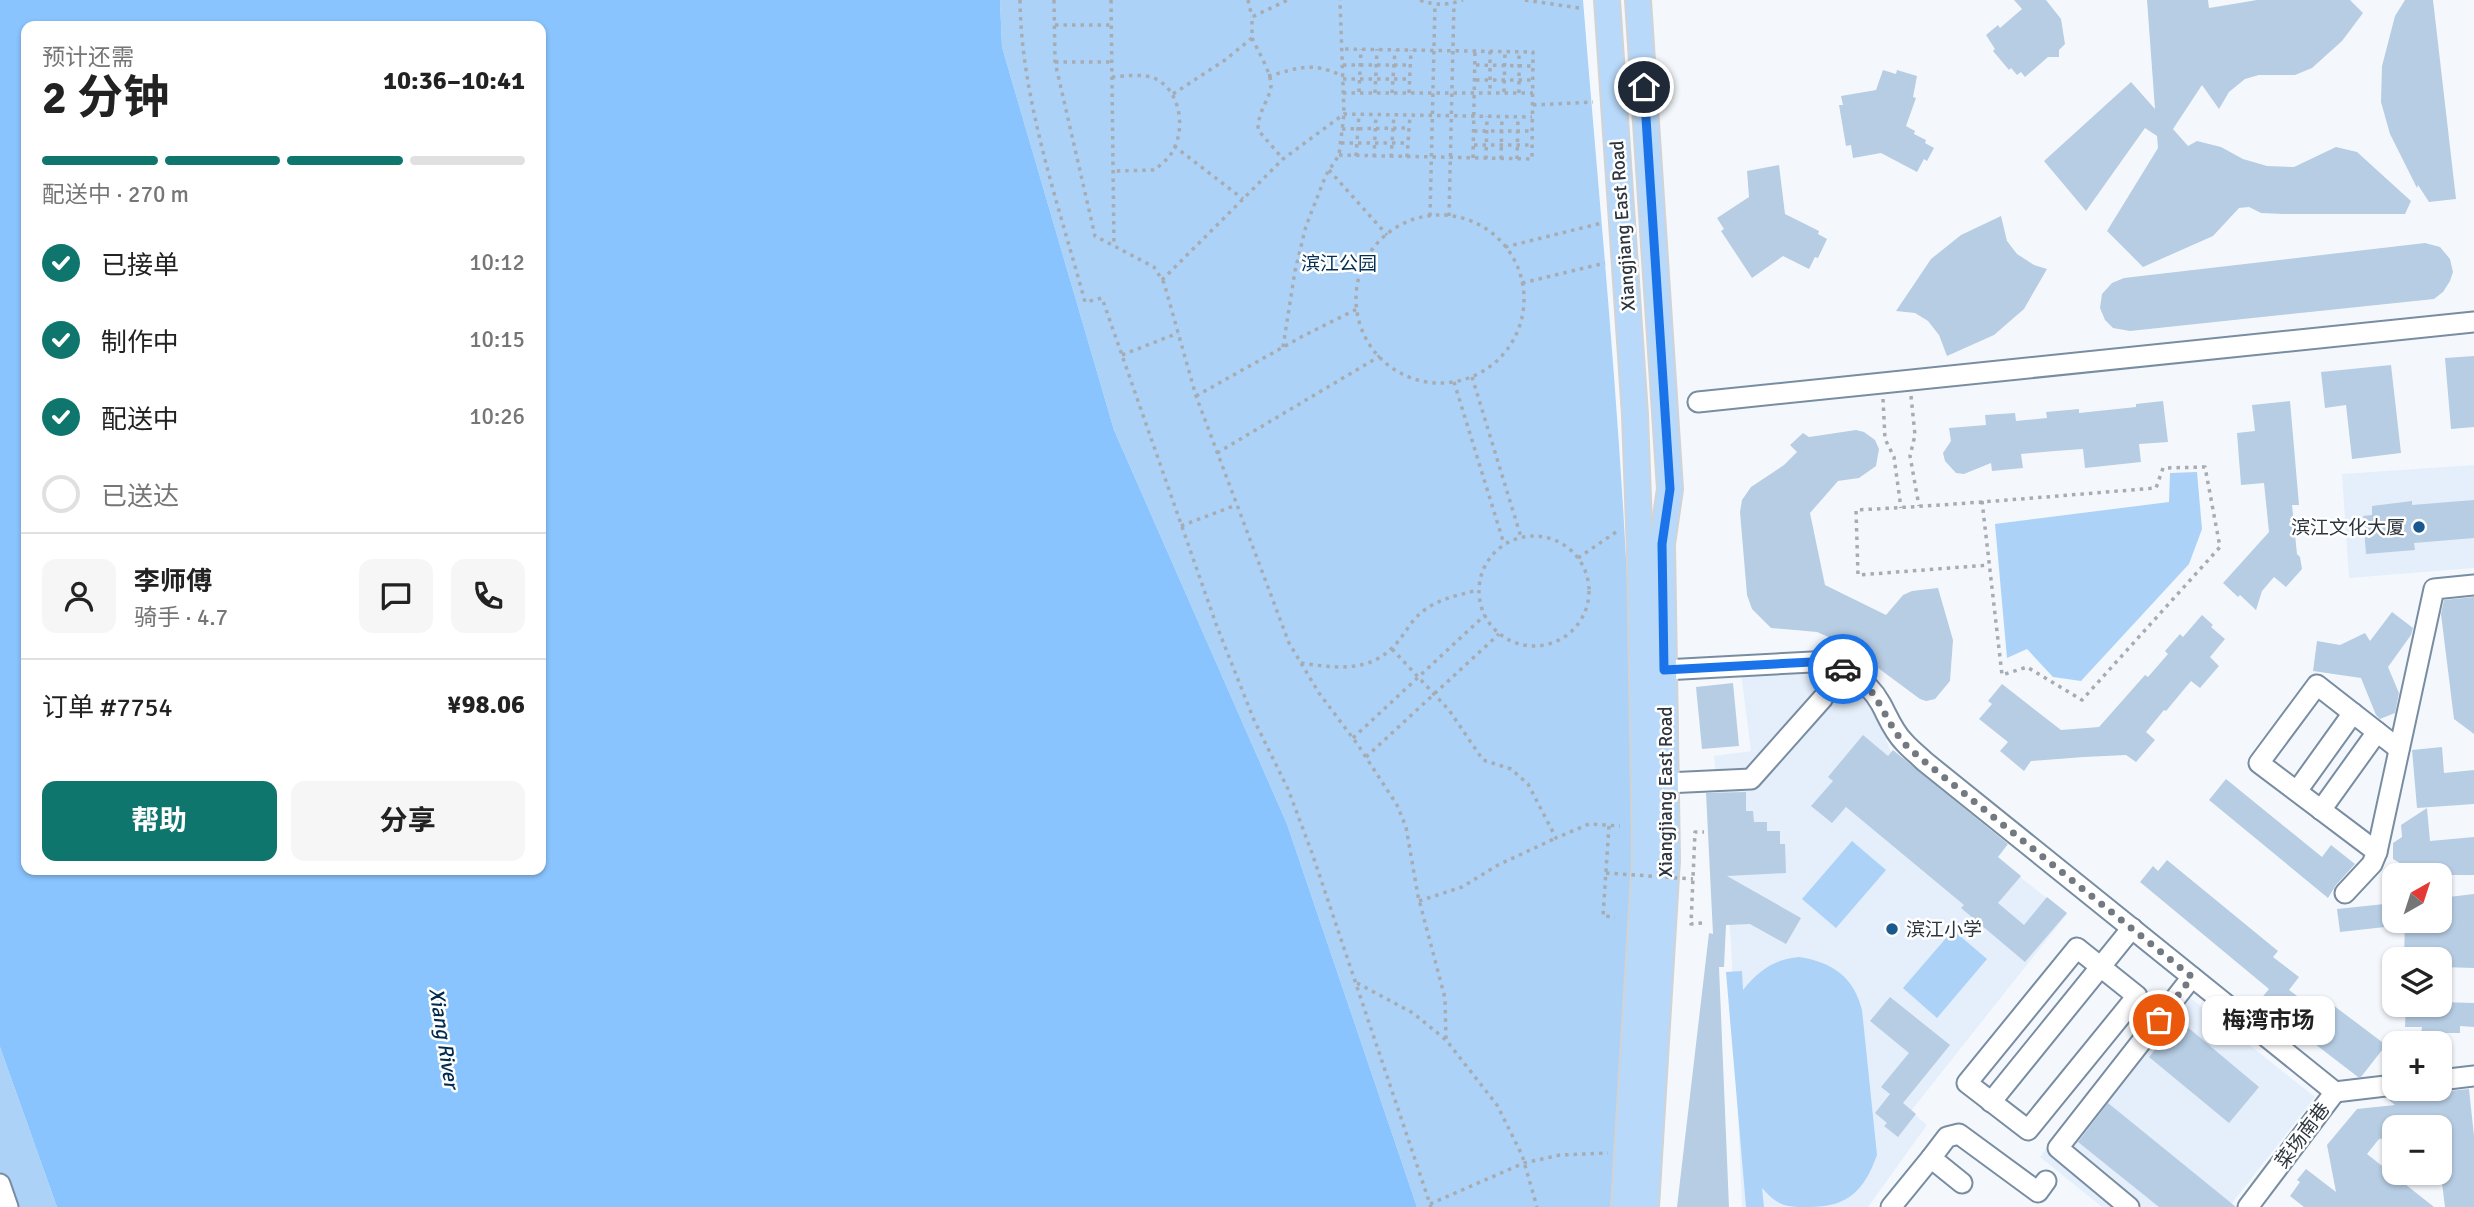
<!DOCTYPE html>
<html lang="zh">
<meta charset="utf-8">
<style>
body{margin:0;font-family:Signika,"Noto Sans SC",sans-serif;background:#f6f6f6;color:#222;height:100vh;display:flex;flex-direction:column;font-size:26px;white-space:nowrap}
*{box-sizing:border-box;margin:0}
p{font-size:23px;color:#767676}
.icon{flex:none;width:38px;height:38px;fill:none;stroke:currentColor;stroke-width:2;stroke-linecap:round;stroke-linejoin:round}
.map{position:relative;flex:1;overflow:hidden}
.drawer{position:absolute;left:21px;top:21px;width:525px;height:854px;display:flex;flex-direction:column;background:#fff;border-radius:14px;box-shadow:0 2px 5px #0004}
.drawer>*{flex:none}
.needle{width:46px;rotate:39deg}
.buttons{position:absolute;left:2382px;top:863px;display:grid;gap:14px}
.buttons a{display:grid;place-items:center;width:70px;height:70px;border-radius:14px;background:#fff;box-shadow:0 2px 5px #0004;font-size:35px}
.pin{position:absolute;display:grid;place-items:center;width:60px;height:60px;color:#fff;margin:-30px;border:4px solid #fff;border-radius:50%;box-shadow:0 2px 7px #0007}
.courier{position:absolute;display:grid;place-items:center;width:70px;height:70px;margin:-35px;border:5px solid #1a73e8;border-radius:50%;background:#fff;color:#222;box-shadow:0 2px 9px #0007}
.bubble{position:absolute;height:49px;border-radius:14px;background:#fff;box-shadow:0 2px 5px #0004;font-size:23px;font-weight:700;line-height:49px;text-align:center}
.headline em{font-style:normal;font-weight:700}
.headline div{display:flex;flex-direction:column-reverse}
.headline{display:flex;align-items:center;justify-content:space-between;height:119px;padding:0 21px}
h1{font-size:46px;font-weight:700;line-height:52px}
.bar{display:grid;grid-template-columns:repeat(4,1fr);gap:10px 7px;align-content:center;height:84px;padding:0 21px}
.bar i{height:9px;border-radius:5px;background:#e0e0e0}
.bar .active{background:#0f766e}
.bar p{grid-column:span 4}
.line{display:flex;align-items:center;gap:18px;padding:0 21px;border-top:2px solid #e0e0e0}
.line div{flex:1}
.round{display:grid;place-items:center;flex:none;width:74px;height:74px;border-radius:14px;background:#f6f6f6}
ol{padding:0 21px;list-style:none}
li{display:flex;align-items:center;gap:21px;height:77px}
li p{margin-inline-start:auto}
li .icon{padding:7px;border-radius:50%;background:#0f766e;color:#fff;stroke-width:4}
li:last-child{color:#767676}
li i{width:38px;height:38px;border:4px solid #e0e0e0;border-radius:50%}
.button{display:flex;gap:14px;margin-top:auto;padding:14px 21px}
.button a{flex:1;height:80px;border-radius:14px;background:#0f766e;color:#fff;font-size:28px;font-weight:700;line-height:80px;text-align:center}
.button a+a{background:#f6f6f6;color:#222}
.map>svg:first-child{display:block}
</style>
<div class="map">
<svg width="2474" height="1207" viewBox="0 0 2474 1207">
<rect width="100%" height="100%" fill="#f4f8fd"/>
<g fill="#e4effb">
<polygon points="2474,465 2474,568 2349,578 2342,474"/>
<polygon points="1827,671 1853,681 1872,703 1891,752 1882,782 2001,862 2067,914 1911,1111 1927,1125 1868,1207 1742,1207 1731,943 1714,756 1751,751 1741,673"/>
<polygon points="2174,985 2315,1097 2229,1207 2102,1207 2040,1157"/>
</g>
<g fill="#acd2f8">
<path d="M1000,0H1583C1603,250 1629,501 1633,752C1636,894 1622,1037 1614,1179L1610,1207H1417L1287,824L1114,430L1002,47Z"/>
<polygon points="2197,472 2202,529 2189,564 2081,681 2053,677 2027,649 2007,658 1995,524 2169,502 2170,473"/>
<polygon points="1852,841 1886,870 1836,928 1802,899"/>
<polygon points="1953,930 1987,959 1937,1018 1903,988"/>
<path d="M1799,957C1832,962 1854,977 1862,1010L1877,1155C1864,1191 1848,1207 1809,1207C1785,1207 1778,1206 1762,1188L1764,1207H1746L1726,972L1742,971L1743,990C1758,971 1774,959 1799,957Z"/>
<polygon points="0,1047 57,1207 0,1207"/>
</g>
<path fill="#89c4fe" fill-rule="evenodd" d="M0,0H1000L1002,47L1114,430L1287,824L1417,1207H57L0,1047ZM26,26H541V870H26Z"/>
<g fill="#b7cde3">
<polygon points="2014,0 2046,0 2061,19 2065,44 2059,50 2059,57 2048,57 2025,77 2021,72 2017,75 2011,68 2009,70 1993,51 1995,49 1986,35 1998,25 2000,28 2022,9"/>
<polygon points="2147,0 2208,0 2209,8 2257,0 2350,0 2363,13 2342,41 2312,68 2295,75 2259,75 2245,79 2229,92 2219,109 2202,85 2173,129 2188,146 2197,141 2221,147 2243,159 2267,166 2294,167 2336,147 2357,152 2411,201 2405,214 2283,214 2261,213 2249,207 2239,208 2213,236 2143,267 2107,231 2158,148 2157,136 2145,128 2086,211 2044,161 2131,82 2155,109"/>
<polygon points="2405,0 2433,0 2456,199 2429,202 2418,185 2417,188 2390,134 2381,102 2382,66 2395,16"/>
<polygon points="1883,70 1896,74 1897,70 1917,76 1913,97 1916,98 1906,126 1915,131 1914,134 1926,140 1925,143 1934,148 1927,161 1924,159 1917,172 1881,153 1853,158 1851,145 1846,146 1839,105 1843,105 1841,96 1876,90"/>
<polygon points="1779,165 1785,214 1819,231 1818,234 1827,239 1818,258 1815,257 1809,269 1783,256 1752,278 1721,231 1724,229 1717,218 1749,197 1747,171"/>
<polygon points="2001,216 2007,241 2017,254 2034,265 2047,269 2024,309 1994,335 1947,356 1939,335 1928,321 1915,313 1896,311 1931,259 1961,235"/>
<polygon points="2425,243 2440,247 2450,259 2453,272 2450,281 2443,292 2434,299 2130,331 2113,328 2105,320 2100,308 2102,294 2112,283 2124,278"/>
<polygon points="2474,356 2474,427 2451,429 2445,358"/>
<polygon points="2391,365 2401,453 2352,459 2346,405 2325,408 2321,372"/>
<polygon points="2163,401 2168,442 2139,444 2141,462 2085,468 2083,449 2055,451 2021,454 2023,468 1992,471 1991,463 1964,474 1956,473 1945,461 1943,453 1951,441 1949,428 1986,425 1985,415 2015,413 2016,421 2047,418 2046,412 2079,409 2079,413 2136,407 2136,404"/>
<polygon points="2290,401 2299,505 2292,505 2297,554 2300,557 2302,569 2286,587 2274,577 2262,591 2256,610 2240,595 2238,597 2223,583 2269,532 2264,483 2241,485 2237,433 2255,431 2252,405"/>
<polygon points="1856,430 1864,432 1875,440 1879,449 1876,466 1859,478 1838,481 1810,513 1825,585 1886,615 1903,595 1912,591 1938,588 1953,640 1950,681 1935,699 1926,701 1920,699 1847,645 1817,632 1771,628 1752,609 1747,595 1740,512 1742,500 1751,487 1784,465 1797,452 1790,445 1803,433 1809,437"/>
<polygon points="2474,500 2474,538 2414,543 2415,550 2366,554 2363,516 2372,515 2372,506 2412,501 2412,505"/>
<polygon points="2474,597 2474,734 2454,719 2441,614 2444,600"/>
<polygon points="2392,612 2413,628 2411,635 2388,667 2399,693 2395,713 2380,719 2376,715 2361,678 2313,671 2317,641 2340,645 2365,633 2370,641"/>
<polygon points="2202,615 2213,625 2211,627 2225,639 2210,657 2219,666 2200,688 2191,681 2166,711 2164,710 2146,732 2155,740 2136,762 2126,755 2084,757 2031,761 2024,771 2000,751 2008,742 1979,719 1992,704 1988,701 2002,684 2061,730 2099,727 2145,675 2148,677 2168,654 2165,651 2180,634 2183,637"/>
<polygon points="1733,683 1739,746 1702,749 1696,687"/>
<polygon points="1863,735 1888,756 1893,750 2008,844 1998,857 2021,876 1998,903 2024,925 2047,897 2067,913 2025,962 1961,908 1964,905 1846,807 1832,823 1811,806 1833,781 1828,777"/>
<polygon points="2442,747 2444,773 2474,770 2474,804 2417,808 2412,750"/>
<polygon points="2226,779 2322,857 2331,845 2355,864 2336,885 2328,898 2209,800"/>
<polygon points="1746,792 1746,811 1753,811 1754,822 1767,822 1767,831 1780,831 1780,844 1785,844 1786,873 1727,876 1801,918 1786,944 1750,924 1726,925 1724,967 1719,967 1729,1207 1677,1207 1709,933 1713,934 1706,793"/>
<polygon points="2427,808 2430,841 2474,837 2474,875 2406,875 2405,866 2393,859 2393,843 2402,837 2401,825"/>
<polygon points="2167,860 2278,951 2273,957 2299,977 2289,990 2312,1007 2321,996 2386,1045 2361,1077 2358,1077 2259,1001 2269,989 2140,882 2153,866 2158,871"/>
<polygon points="2474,894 2474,968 2440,967 2440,959 2404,959 2405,920 2440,920 2440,898"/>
<polygon points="2394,903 2394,926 2340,932 2337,909"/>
<polygon points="1890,997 1950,1045 1903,1103 1916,1114 1898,1137 1884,1126 1887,1123 1875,1113 1890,1094 1881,1087 1909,1053 1870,1021"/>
<polygon points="2440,1002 2474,1003 2474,1027 2460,1026 2460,1033 2421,1033 2422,1027 2405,1027 2406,1004 2440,1004"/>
<polygon points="2179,1020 2259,1087 2229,1123 2149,1057"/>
<polygon points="2469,1089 2474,1136 2474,1207 2445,1207 2441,1175 2446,1175 2441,1127 2394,1127 2394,1137 2379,1139 2367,1154 2434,1207 2304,1207 2290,1196 2300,1182 2297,1180 2306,1169 2336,1192 2327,1145 2357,1109 2395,1105 2389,1100 2438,1095 2438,1092"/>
<polygon points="2108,1103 2236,1207 2159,1207 2078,1142"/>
</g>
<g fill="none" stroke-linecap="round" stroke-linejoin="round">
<defs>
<g id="minor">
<polyline points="1698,402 2474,322"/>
<path d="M1664,670L1812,662C1842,666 1866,677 1881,704C1888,717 1893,731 1904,742C1910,749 1918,755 1924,761L2335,1092L2248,1207"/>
<polyline points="1666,783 1751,779 1823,698"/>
<polyline points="2297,791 2353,713"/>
<polyline points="2321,810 2377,732"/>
<polyline points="2377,852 2259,763 2317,685 2399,749"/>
<polyline points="2345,893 2372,864 2377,852 2434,589 2474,585"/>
<polygon points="2077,948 2137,996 2028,1130 1967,1083"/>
<polyline points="2440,1080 2474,1076"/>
<polyline points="2335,1092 2394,1085"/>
<polyline points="1991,1102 2132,928"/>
<polyline points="1931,1158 1947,1137 1959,1134 2038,1192 2046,1181"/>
<polyline points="0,1184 8,1207"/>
<polyline points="1891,1207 1931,1158 1962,1183"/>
<polyline points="2129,1207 2058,1148 2192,977"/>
</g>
<g id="major">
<polyline points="1607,0 1635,415 1640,554 1645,859 1624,1207"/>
<polyline points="1638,0 1670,489 1662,544 1667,860 1646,1207"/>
</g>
</defs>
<use href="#minor" stroke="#798da2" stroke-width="23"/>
<use href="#major" stroke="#d1d3d5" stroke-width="28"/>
<g stroke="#a7acb3" stroke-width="3.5" stroke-dasharray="3.5 5" stroke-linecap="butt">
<path d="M1020,0C1021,99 1059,206 1085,302L1102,298L1216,624L1254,720L1288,789L1312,853L1431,1207"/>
<polyline points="1054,0 1055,62 1095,236 1154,267 1164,283 1196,396 1289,643 1319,693 1358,745 1397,805 1406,827 1418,896 1445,998 1446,1040"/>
<polyline points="1111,0 1114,246"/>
<polyline points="1248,0 1252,17"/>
<path d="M1420,0C1436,6 1447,5 1463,0"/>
<polyline points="1525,0 1579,8"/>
<polyline points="1055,25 1112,25"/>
<path d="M1252,38C1257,49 1272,74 1271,86C1270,99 1258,110 1258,130L1283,159"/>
<polyline points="1490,51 1490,93"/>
<polyline points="1055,62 1112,62"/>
<polyline points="1343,65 1411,65"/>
<polyline points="1476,65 1533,66"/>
<path d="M1268,76C1301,68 1310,61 1343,76"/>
<path d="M1112,77C1127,76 1148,72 1161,82C1184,99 1185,138 1168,158C1164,162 1159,166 1155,170L1113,171"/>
<polyline points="1343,79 1410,79"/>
<polyline points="1476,80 1533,80"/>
<polyline points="1359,92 1361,49"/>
<polyline points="1504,92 1505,52"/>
<polyline points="1343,93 1533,93"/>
<polyline points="1375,93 1377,49"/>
<polyline points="1392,93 1395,50"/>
<polyline points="1409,93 1411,50"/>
<polyline points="1519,93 1519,52"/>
<polyline points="1173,94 1225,60 1252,38 1252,17 1288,0"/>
<polyline points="1533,105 1593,102"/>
<polyline points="1342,129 1409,128"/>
<polyline points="1474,131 1533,131"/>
<polyline points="1341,143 1408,143"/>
<polyline points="1474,145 1532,145"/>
<polyline points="1174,146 1243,199"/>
<polyline points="1339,155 1532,159 1533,52 1342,49"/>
<polyline points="1356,156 1359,114"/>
<polyline points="1374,157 1376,115"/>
<polyline points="1391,157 1394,115"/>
<polyline points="1407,157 1410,115"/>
<polyline points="1473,158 1475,51"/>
<polyline points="1486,159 1487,116"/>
<polyline points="1501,159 1502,117"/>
<polyline points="1517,159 1518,117"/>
<polyline points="1329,170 1387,235"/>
<circle cx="1440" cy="299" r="84"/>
<polyline points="1430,216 1435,4"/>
<polyline points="1449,216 1454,3"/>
<polyline points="1505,247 1602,223"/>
<polyline points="1162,280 1283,159 1344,114 1532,117"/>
<polyline points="1522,283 1605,263"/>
<polyline points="1283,347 1295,271 1306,226 1326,175 1339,155 1344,114 1340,0"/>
<polyline points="1122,355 1178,333"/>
<polyline points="1472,377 1521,537"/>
<polyline points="1454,382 1504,544"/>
<polyline points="1196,396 1303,336 1357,309"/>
<polyline points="1911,396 1915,435 1910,456 1919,506"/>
<polyline points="1883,399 1885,439 1894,457 1901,508"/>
<polyline points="1217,453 1380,356"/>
<path d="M1982,501L2002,675L2027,667L2082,700L2220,547L2205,467L2163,468L2156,488C2056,496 1956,505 1856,510L1858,575L1989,565"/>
<polyline points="1181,526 1236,505"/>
<circle cx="1534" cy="591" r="55"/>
<polyline points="1578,558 1619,530"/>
<polyline points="1392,649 1449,710 1483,760 1511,769 1528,784 1556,838 1589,824 1620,826"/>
<path d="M1301,663C1334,668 1369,673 1394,646C1404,636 1411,620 1422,612C1438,599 1458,595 1478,590"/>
<polyline points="1353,738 1485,615"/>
<polyline points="1366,757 1499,634"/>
<polyline points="1609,826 1603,916 1615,917"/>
<polyline points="1419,901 1462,887 1498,865 1556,838"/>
<polyline points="1702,923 1691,924 1695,832 1704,832"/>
<polyline points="1357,983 1413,1013 1446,1040 1497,1105 1522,1155 1537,1207"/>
<polyline points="1430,1204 1524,1163 1560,1155 1608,1153"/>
</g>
<use href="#minor" stroke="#fff" stroke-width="19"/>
<use href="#major" stroke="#b8d9f9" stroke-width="24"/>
<polyline stroke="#a7acb3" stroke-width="3.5" stroke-dasharray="3.5 5" stroke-linecap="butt" points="1606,873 1693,879"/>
</g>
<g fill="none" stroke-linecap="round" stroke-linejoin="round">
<path stroke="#737981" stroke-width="7" stroke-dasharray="0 12.6" d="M1843,669C1877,683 1882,717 1903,742C1909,749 1917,755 1924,761L2192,977L2159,1020"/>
<polyline stroke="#1a73e8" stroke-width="9" points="1644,87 1670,489 1662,544 1664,670 1812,662 1832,664 1843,669"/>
</g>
<g fill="#1a598e" stroke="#fff" stroke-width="2.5">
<circle cx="2419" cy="527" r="7"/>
<circle cx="1892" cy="929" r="7"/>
</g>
<g text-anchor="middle" stroke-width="5" stroke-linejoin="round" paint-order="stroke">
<g font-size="19" fill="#2d353e" stroke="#fff">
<text transform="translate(1622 226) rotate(-94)" y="7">Xiangjiang East Road</text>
<text transform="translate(1665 792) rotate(-90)" y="7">Xiangjiang East Road</text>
<text transform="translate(2302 1135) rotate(-53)" y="7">菜场南巷</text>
</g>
<g font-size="19" fill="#033054" stroke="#fff">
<text x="1339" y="270">滨江公园</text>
</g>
<g font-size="19" fill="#2d353e" stroke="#fff" text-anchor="end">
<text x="2405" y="534">滨江文化大厦</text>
<text x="1906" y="936" text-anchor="start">滨江小学</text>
</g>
<g font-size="21" font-style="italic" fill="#002a4e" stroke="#fff">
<text transform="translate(444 1038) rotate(81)" y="7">Xiang River</text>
</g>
</g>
</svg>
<div class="buttons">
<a><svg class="needle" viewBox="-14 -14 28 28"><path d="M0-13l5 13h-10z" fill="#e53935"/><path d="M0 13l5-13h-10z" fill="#767676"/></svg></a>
<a><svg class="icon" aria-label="layers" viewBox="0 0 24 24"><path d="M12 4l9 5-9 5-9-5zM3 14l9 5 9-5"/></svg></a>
<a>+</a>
<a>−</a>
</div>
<div class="pin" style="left:2159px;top:1020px;background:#ea580c"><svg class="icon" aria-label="bag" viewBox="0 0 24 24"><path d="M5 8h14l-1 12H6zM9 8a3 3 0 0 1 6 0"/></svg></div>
<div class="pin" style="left:1644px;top:87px;background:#1f2937"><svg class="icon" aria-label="home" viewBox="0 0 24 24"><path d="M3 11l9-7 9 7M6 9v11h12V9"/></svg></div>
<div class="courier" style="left:1843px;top:669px"><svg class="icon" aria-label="car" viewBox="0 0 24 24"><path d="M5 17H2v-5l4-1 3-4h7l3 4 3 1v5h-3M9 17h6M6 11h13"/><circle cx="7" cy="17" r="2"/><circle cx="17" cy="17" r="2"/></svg></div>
<div class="bubble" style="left:2202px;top:996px;width:133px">梅湾市场</div>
<section class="drawer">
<div class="headline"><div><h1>2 分钟</h1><p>预计还需</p></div><em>10:36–10:41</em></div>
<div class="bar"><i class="active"></i><i class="active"></i><i class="active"></i><i></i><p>配送中 · 270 m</p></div>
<ol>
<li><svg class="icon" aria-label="check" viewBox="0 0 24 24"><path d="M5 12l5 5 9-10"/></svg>已接单<p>10:12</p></li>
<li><svg class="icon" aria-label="check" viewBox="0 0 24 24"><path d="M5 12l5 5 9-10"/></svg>制作中<p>10:15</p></li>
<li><svg class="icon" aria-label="check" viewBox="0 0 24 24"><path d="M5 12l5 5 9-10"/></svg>配送中<p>10:26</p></li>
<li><i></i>已送达</li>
</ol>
<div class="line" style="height:126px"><a class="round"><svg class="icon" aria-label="person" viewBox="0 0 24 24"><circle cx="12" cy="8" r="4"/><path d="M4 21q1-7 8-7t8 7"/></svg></a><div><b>李师傅</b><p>骑手 · 4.7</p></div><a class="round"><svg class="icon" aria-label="chat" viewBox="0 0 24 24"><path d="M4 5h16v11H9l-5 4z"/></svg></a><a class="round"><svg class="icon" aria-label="phone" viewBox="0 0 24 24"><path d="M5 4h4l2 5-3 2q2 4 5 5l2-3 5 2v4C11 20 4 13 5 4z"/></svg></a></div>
<div class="line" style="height:91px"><div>订单 #7754</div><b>¥98.06</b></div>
<div class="button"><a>帮助</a><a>分享</a></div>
</section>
</div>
